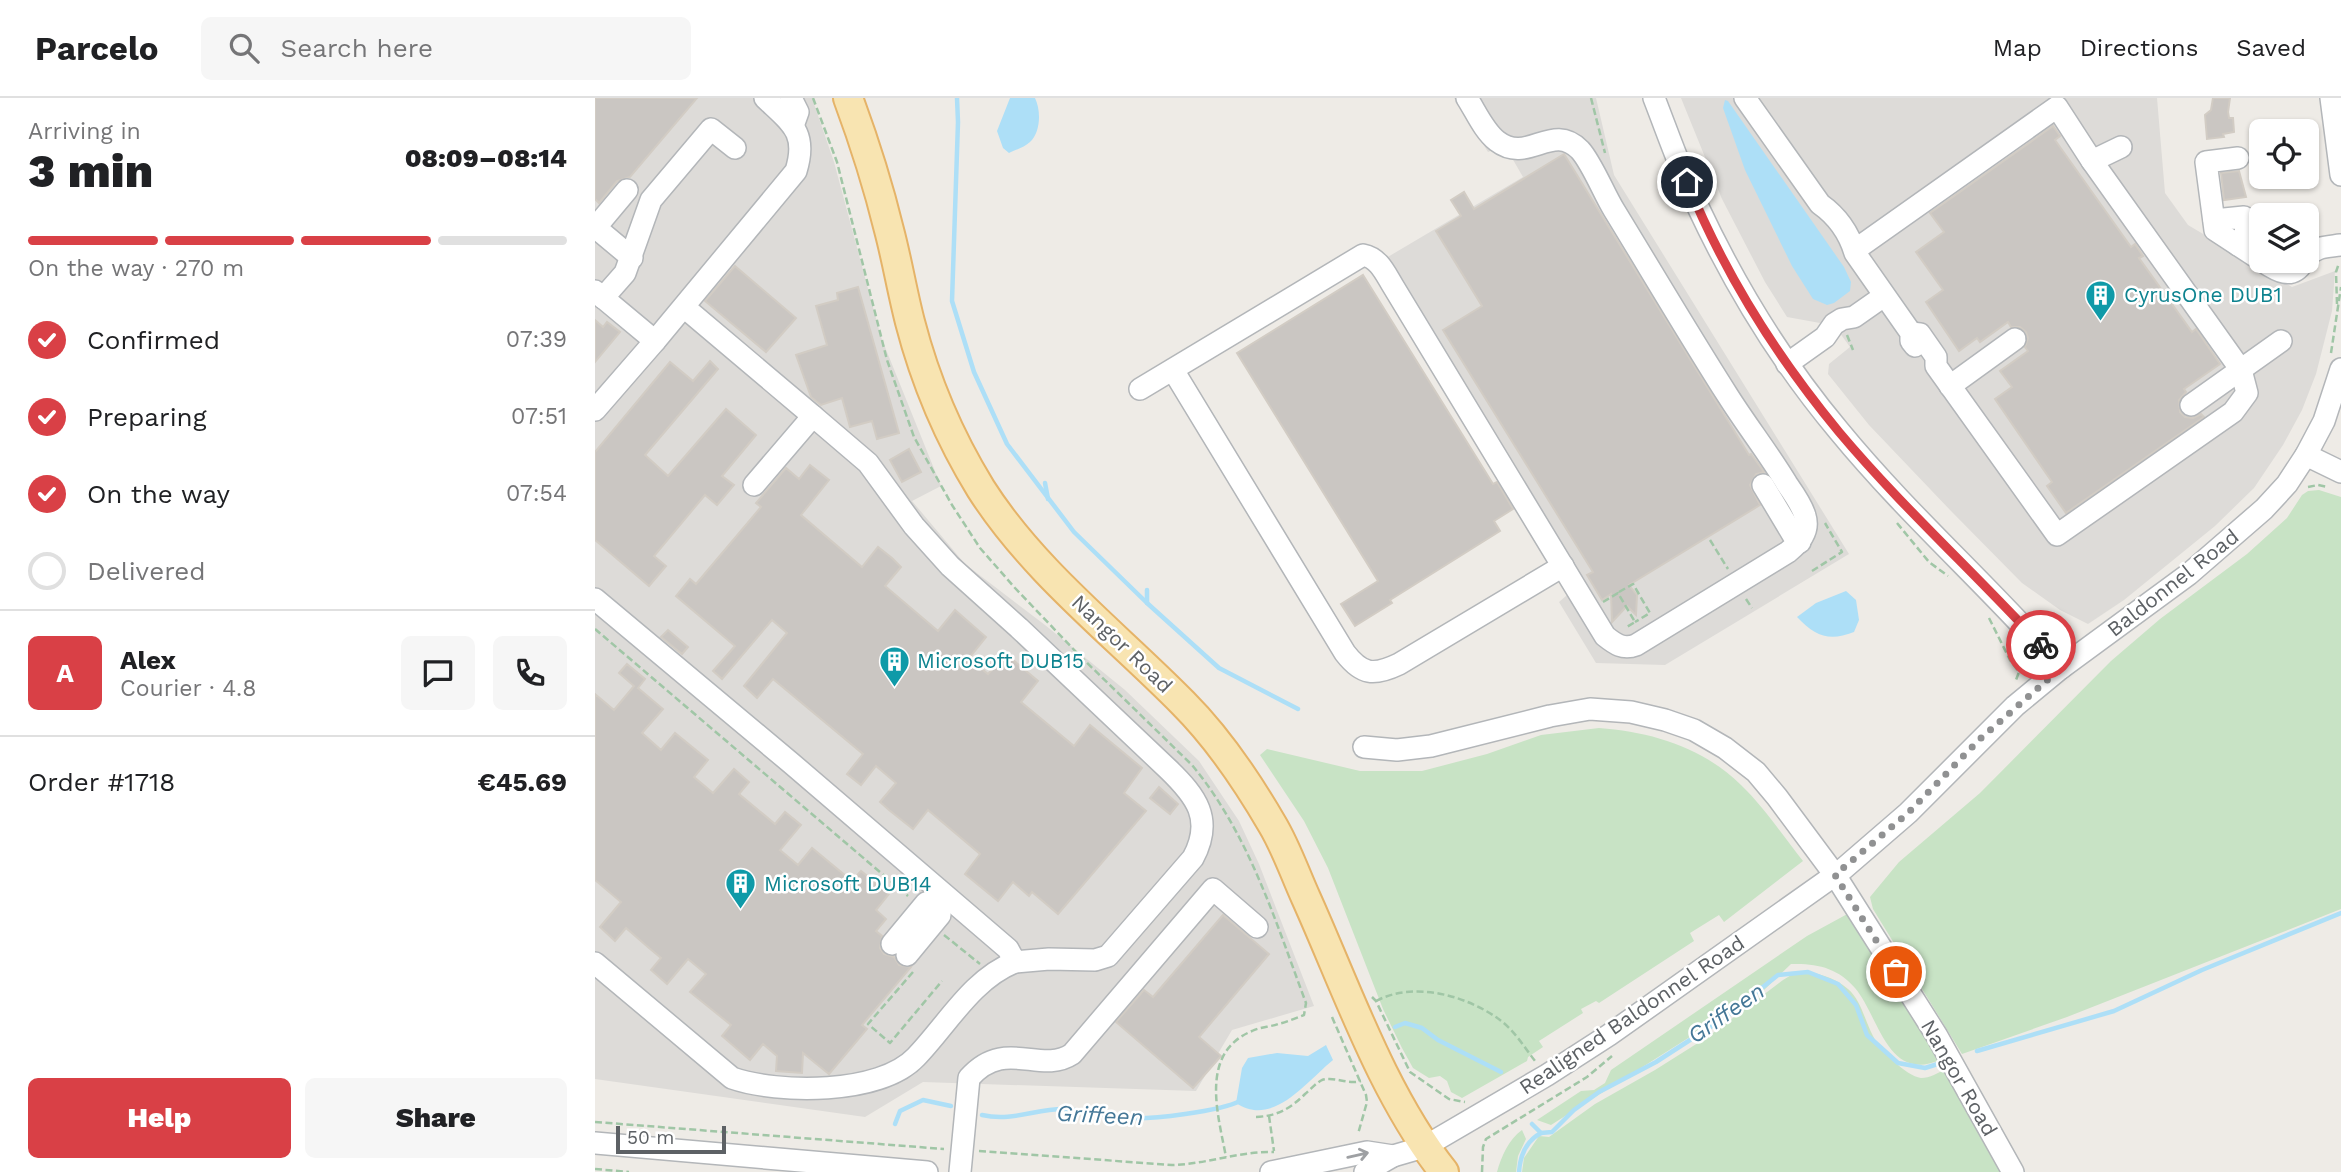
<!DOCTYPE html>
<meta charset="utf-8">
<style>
body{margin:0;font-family:"Work Sans",sans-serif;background:#f6f6f6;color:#202124;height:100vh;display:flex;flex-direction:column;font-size:26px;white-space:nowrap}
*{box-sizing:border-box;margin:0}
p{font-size:23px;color:#757577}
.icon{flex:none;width:38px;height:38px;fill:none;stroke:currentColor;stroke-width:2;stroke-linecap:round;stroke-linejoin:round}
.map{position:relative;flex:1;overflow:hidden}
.drawer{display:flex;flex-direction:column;background:#fff;width:595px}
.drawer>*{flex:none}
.tools{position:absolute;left:1654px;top:21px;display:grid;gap:14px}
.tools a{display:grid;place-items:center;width:70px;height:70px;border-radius:10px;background:#fff;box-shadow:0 2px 5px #0004;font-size:35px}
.scale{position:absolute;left:21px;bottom:18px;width:110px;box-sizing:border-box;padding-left:7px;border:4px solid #5d6165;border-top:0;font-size:19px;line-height:24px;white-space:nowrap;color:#5d6165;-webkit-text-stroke:5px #fff;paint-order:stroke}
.pin{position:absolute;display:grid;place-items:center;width:60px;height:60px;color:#fff;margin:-30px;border:4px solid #fff;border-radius:50%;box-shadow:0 2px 7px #0007}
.courier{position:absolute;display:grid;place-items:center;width:70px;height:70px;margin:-35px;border:5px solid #d94046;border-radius:50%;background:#fff;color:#222;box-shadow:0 2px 9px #0007}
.headline em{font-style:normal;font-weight:800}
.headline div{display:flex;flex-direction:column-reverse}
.headline{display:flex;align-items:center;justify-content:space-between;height:119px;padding:0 28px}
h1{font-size:46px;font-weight:800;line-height:52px}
.bar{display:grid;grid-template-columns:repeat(4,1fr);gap:10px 7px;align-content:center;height:84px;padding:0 28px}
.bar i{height:9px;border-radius:5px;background:#e0e0e0}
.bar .selected{background:#d94046}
.bar p{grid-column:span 4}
.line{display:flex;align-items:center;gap:18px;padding:0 28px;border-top:2px solid #e0e0e0}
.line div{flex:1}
.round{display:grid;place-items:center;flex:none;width:74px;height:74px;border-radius:10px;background:#f6f6f6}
ol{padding:0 28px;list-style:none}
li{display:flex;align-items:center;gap:21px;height:77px}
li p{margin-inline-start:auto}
li .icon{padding:7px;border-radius:50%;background:#d94046;color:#fff;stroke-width:4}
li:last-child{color:#757577}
li i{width:38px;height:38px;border:4px solid #e0e0e0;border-radius:50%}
.action{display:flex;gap:14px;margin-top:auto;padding:14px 28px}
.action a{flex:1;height:80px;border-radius:10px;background:#d94046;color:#fff;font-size:28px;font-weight:800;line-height:80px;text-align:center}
.action a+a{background:#f6f6f6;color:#202124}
header{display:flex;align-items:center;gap:42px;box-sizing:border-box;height:98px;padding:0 35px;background:#fff;border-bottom:2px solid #e0e0e0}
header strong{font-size:33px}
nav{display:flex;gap:38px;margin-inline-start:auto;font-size:24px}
.search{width:490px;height:63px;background:#f6f6f6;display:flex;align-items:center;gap:18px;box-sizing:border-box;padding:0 24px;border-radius:10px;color:#757577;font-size:26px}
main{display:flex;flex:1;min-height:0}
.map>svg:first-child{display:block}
</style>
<header>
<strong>Parcelo</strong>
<div class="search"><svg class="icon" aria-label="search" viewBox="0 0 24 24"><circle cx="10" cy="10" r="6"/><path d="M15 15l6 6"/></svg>Search here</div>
<nav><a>Map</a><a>Directions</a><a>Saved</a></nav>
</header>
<main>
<section class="drawer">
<div class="headline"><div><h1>3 min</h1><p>Arriving in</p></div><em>08:09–08:14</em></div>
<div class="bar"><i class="selected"></i><i class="selected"></i><i class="selected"></i><i></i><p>On the way · 270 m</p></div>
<ol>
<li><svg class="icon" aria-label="check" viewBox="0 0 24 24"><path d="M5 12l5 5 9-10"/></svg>Confirmed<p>07:39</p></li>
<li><svg class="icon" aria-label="check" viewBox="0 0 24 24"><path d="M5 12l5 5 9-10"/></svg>Preparing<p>07:51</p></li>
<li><svg class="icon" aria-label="check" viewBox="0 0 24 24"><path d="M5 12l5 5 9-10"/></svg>On the way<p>07:54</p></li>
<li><i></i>Delivered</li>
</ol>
<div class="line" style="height:126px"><b class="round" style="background:#d94046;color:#fff">A</b><div><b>Alex</b><p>Courier · 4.8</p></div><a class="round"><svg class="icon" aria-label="chat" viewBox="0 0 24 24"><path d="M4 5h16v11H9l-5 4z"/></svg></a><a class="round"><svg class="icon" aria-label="phone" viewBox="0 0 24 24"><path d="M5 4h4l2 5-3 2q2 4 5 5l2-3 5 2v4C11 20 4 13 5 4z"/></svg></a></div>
<div class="line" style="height:91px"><div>Order #1718</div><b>€45.69</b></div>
<div class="action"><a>Help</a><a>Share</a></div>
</section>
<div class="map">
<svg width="1746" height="1074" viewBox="0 0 1746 1074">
<rect width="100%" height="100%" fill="#eeebe6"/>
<g fill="#dddbd8">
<polygon points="0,0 217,0 239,64 286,239 346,388 317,403 370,466 450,527 530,592 604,663 644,723 664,766 719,908 637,932 601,993 328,984 270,1019 0,981"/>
<polygon points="859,0 1001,0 1019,77 1254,456 1070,567 1001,565 964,504 986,485 786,163 928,79 917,60 898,52 893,54"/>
<polygon points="1086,0 1562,0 1570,95 1593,127 1697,189 1740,173 1737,213 1721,276 1707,312 1688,347 1659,390 1620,428 1529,502 1493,526 1465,512 1427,485 1356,413 1274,327 1233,276 1234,266 1255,249 1234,220 1225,225 1192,219 1170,184 1127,101"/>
</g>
<g fill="#c8e3c5">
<polygon points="1724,392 1746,399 1746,811 1472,919 1367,956 1278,811 1275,799 1304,764 1385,695 1516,563 1565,521 1652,456 1692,420 1707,397 1713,393"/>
<path d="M1004,630C1057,634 1107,649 1146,687C1169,709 1188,738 1208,763L1129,824L1124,817L1095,835L1099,843L1004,905L1001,903L986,911L988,915L944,943L948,949L933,959L932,963L867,1000L856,994L852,983L845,978L834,980L818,970L807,950L788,911L733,770L709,723L665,657L672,651L765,673H827L892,656L946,637Z"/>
<path d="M1256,814L1345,962C1292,985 1284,918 1260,890C1243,870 1222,865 1196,866L1169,892L956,1027L942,1022L986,993L999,992L1010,985L1016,972L1212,838Z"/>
<path d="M1203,873C1221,874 1239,879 1253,891C1266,902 1270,923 1278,938C1284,951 1311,978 1326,980C1335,980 1343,975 1351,971L1407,1074H927L929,1060L944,1038L954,1039L1000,1006L1060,972L1114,938L1188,882Z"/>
<path d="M927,1032L931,1041L923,1058L921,1074H902C906,1059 914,1041 927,1032Z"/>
</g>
<g fill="#addff7">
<path d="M415,0H440C446,12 446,34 435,44C430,49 420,52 414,55L408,50L402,33Z"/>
<polygon points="1130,2 1133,3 1249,169 1256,184 1255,193 1239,205 1232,207 1218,201 1197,168 1150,72 1128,10"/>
<path d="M1251,493L1261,502L1264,522L1259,534C1234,544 1220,538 1202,519L1221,505Z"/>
<path d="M731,947L738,962C711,984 678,1030 641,1005L647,970L653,960L682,955L713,958Z"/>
</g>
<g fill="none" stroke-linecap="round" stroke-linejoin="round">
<g stroke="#addff7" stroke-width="4.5">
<polyline points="362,0 363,24 357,203 379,274 412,346 479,434 552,505 624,570 703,611"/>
<polyline points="450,385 453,401"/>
<polyline points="552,492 552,505"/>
<polyline points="800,929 810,925 827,930 843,942 906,974"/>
<polyline points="1382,953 1519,913 1607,872 1746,815"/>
<path d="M387,1017C417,1024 440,1011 468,1011C490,1012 511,1018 533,1020C555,1022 626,1013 645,1003"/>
<polyline points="300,1026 305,1013 328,1002 356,1008"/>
<polyline points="937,1026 946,1035 957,1034 979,1012 1004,994 1061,964 1129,920 1183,877 1213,874 1243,886 1261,907 1272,937 1303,965 1330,970 1349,964"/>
<path d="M924,1074C925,1058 931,1043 946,1035"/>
</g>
</g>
<g fill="#cac6c2" stroke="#d2ccc4" stroke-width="2">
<polygon points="0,0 102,0 35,79 22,83 4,105 0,101"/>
<polygon points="1618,0 1635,0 1633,14 1634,20 1638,20 1639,34 1628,36 1629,39 1612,41 1610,17 1616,12"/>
<polygon points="1458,28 1465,38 1460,42 1536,149 1540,146 1548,158 1544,160 1597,234 1601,231 1625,266 1589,291 1591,294 1584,302 1585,314 1590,319 1598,320 1606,316 1609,319 1471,415 1452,388 1457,384 1400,301 1417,289 1405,273 1433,253 1430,249 1433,240 1431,234 1425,229 1416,229 1413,224 1385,244 1382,240 1364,253 1331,204 1348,192 1321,154 1349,134 1335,115"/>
<polygon points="969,56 1154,357 1156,356 1169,374 1161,376 1155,387 1165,407 1034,487 1042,497 1041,517 1032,508 1017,524 1016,496 1007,502 992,477 998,474 848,232 887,208 841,133 866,118 856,102 869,94 879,111"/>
<polygon points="1644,73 1651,99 1629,102 1626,75"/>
<polygon points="140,168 201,220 171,254 110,203"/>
<polygon points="768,177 898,386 902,384 918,411 899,423 905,433 795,502 797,505 760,528 746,506 783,483 642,255"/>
<polygon points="263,189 304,335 282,341 277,323 255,329 247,300 226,307 216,299 201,257 232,247 221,208 243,202 242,195"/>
<polygon points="0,222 8,229 12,224 25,234 0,264"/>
<polygon points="115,263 123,271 50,357 73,378 131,311 161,337 127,378 139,387 122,407 110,397 59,458 71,468 54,488 0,442 0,354 75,264 98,283"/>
<polygon points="314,351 326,374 307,384 295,362"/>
<polygon points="215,367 234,382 206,417 267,469 283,449 297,460 306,469 290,488 343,533 360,512 368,519 391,539 374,560 393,576 411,556 443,583 426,604 479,648 495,627 547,670 529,695 551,713 463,816 437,794 434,798 418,784 403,803 370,776 385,756 333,712 318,731 294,712 285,704 301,685 281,668 266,687 252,676 268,656 178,581 162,600 149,588 192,535 177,522 127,581 118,573 140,548 81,498 95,481 101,486 166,409 161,405 191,370 204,381"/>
<polygon points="73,532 93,549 87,556 66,539"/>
<polygon points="32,566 50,581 43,590 68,611 47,635 66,652 80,635 113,662 99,679 118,695 139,671 154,684 144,696 180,726 190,714 206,727 185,752 203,767 217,750 257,783 266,773 294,796 281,812 291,821 281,833 287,838 285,850 289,856 299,859 304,867 316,869 267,927 272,931 234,976 208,955 207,975 181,973 182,958 168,946 155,962 127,938 136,927 95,894 111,876 93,861 72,886 56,872 66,860 54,850 31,830 20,843 5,829 26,804 0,782 0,596 19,612 39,588 24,575"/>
<polygon points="564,689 583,706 575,716 555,700"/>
<polygon points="628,817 674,856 604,939 626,958 598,990 521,924 549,892 558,899"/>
</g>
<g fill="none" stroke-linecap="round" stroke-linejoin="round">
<defs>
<g id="minor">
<polyline points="196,0 203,14 198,28"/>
<path d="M1059,0C1073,36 1086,74 1103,109C1141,190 1187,265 1244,333C1313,417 1395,489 1466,570"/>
<path d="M1150,0L1225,106C1242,118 1254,135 1260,155L1316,235V243L1320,248"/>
<polyline points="1736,0 1746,77"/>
<polyline points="1643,60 1611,64 1620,132 1666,162"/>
<polyline points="1497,63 1526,49"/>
<polyline points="1619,122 1649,119 1651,134 1643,147"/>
<polyline points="0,129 37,160"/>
<polyline points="1,129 32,92"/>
<polyline points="1267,147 1462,9 1497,63 1646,272 1652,295 1638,314 1462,437 1341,268 1341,259 1325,236 1316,235"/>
<path d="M1712,159C1721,148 1732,149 1746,147"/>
<path d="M1667,163C1682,173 1697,183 1709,163"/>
<polyline points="0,193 60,243 0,312"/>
<polyline points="8,200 30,175 56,102 116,31 140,50"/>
<polyline points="89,209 218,318 159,387"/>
<path d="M60,243L201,73C213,34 196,25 170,0"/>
<polyline points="1192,266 1230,239 1239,226 1247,221 1259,219 1289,198"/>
<path d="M578,272L750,555C767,577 779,578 804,566L968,468"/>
<polyline points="1355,288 1420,241"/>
<path d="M545,291L768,157C784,160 790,175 798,188L1010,538C1020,546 1028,552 1041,547L1193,454C1204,445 1215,434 1210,418C1207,407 1199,396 1192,386C1174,356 1152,328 1133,298C1094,237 1057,174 1019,112C1009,96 997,65 985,52C957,23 933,67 902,43C889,33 881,14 872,0"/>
<polyline points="1596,307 1686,243"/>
<polyline points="1711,357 1746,374"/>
<polyline points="1168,387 1198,437 1205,444"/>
<path d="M0,501L196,665L413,851L420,864L454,861L500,862L513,858L598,760C619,721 601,698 573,671L424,530L355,468L319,428L273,365L218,318"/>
<polyline points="769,649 802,652 836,648 955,618 995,611 1036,614 1070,622 1099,632 1130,650 1161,674 1182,699 1240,777 1342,938 1418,1074"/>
<polyline points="297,846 331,805 345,808 345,817 312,857"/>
<path d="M0,865L137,980C183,996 285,997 321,959C352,927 377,881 420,864"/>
<polyline points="0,1045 332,1074"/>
<path d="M365,1074L374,980C410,939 445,977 477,956L618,791L662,829"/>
<polyline points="676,1074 772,1054 798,1058"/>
<polyline points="770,1074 798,1058 829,1049 952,977 1014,937 1247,772 1313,715 1420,608 1466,570 1594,476 1669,411 1692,386 1711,357 1729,323 1746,271"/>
</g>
<path id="major" d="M253,0C269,43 283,87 294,132C302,162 307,193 315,224C330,282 354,339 386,391C439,474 519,535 588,605C623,640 652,683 677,726C691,749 700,776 711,800C752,891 787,995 849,1074"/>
</defs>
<use href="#minor" stroke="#b3b6b9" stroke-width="24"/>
<use href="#major" stroke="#e5b368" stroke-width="32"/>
<g stroke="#a0c6a6" stroke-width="2.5" stroke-dasharray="7 3.5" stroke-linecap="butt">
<path d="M218,0L242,64L292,262L319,339L357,407L385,450L420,490L484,557L597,667C654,736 680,822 711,905L709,917C701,920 692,924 683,926C675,929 665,929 657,933C604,955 623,1016 631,1059"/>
<polyline points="996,0 1010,55"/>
<polyline points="1742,206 1741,174 1744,165"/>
<polyline points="1252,237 1258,252"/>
<polyline points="1736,255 1746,189"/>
<polyline points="1713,389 1723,387 1733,389"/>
<polyline points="1302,425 1334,464 1353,478"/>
<polyline points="1115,442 1133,471"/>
<polyline points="1217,473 1247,454 1230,425"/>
<polyline points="1024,494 1038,486 1055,515 1040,524"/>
<polyline points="1151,501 1157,510"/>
<polyline points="1008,504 1023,495 1040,524 1030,530"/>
<polyline points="1394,520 1415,562 1424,574 1421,582"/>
<polyline points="0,531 313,798"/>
<polyline points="349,837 385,866"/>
<polyline points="318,874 273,926 295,945 347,883"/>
<polyline points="777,899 781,903 815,974 854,1001 870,1004"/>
<path d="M781,903C819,883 871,897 905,922C919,932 930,950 940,963"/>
<polyline points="737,919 771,997 772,1004 763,1036"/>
<polyline points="674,1018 679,1053"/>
<path d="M661,1019C682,1018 695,1011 710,996C716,991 721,985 727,982C740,978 752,987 766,983"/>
<polyline points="0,1024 349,1051"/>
<path d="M384,1053L577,1067C613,1066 644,1053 679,1054"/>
<polyline points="0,1071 34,1074"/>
<polyline points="887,1074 888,1049 891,1041 992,979 1017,958"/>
</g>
<use href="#minor" stroke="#fff" stroke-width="21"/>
<use href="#major" stroke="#f8e4b1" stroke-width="28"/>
</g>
<defs><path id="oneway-shaft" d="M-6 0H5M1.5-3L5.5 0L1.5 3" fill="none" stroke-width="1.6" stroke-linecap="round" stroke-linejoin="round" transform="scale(1.75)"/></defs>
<use stroke="#9ea0a3" href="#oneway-shaft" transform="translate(763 1057) rotate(-13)"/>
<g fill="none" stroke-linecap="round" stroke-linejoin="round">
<polyline stroke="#909192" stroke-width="7" stroke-dasharray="0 12.6" points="1301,874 1240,777 1313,715 1385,641 1466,570 1446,547"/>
<path stroke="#d94046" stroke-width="9" d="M1092,84C1129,175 1182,259 1244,334C1307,409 1380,475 1446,547"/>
</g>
<defs>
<symbol id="building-pin" viewBox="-11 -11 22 30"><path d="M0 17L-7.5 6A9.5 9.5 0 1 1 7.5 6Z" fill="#0f9aa8" stroke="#fff"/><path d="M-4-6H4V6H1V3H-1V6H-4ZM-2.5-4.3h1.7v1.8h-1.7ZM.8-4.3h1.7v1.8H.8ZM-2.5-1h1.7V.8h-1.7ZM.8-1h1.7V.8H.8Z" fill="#fff"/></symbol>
</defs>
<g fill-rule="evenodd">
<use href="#building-pin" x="1488" y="180" width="35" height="47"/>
<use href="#building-pin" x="282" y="546" width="35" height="47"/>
<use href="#building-pin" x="128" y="768" width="35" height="47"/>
</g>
<g text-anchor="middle" stroke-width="5" stroke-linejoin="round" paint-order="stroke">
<g font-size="21" fill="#0d838f" stroke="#fff" text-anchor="start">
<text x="1529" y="204">CyrusOne DUB1</text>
<text x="322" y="570">Microsoft DUB15</text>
<text x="169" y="793">Microsoft DUB14</text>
</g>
<g font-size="21" fill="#5d6165" stroke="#fff">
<text transform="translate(1578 485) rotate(-38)" y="7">Baldonnel Road</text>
<text transform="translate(527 546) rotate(44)" y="7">Nangor Road</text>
<text transform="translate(1037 917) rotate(-34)" y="7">Realigned Baldonnel Road</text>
<text transform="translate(1364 980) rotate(60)" y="7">Nangor Road</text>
</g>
<g font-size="23" font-style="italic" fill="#447797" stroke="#fff">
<text transform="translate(1131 915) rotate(-35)" y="8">Griffeen</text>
<text transform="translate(505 1017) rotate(3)" y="8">Griffeen</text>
</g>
</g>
</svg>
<div class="tools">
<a><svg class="icon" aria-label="locate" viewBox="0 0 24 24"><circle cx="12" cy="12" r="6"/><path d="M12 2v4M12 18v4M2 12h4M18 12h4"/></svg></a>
<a><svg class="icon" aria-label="layers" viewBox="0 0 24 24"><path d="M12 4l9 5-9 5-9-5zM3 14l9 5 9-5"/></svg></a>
</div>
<div class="scale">50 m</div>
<div class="pin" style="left:1301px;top:874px;background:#ea580c"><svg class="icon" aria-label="bag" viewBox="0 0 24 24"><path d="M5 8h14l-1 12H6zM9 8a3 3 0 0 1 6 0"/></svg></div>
<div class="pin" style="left:1092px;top:84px;background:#1f2937"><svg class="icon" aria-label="home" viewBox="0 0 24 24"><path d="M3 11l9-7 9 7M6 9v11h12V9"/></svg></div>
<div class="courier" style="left:1446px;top:547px"><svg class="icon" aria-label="bike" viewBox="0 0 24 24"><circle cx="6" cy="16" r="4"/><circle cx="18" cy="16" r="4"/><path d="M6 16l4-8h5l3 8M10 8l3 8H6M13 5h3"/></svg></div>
</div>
</main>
